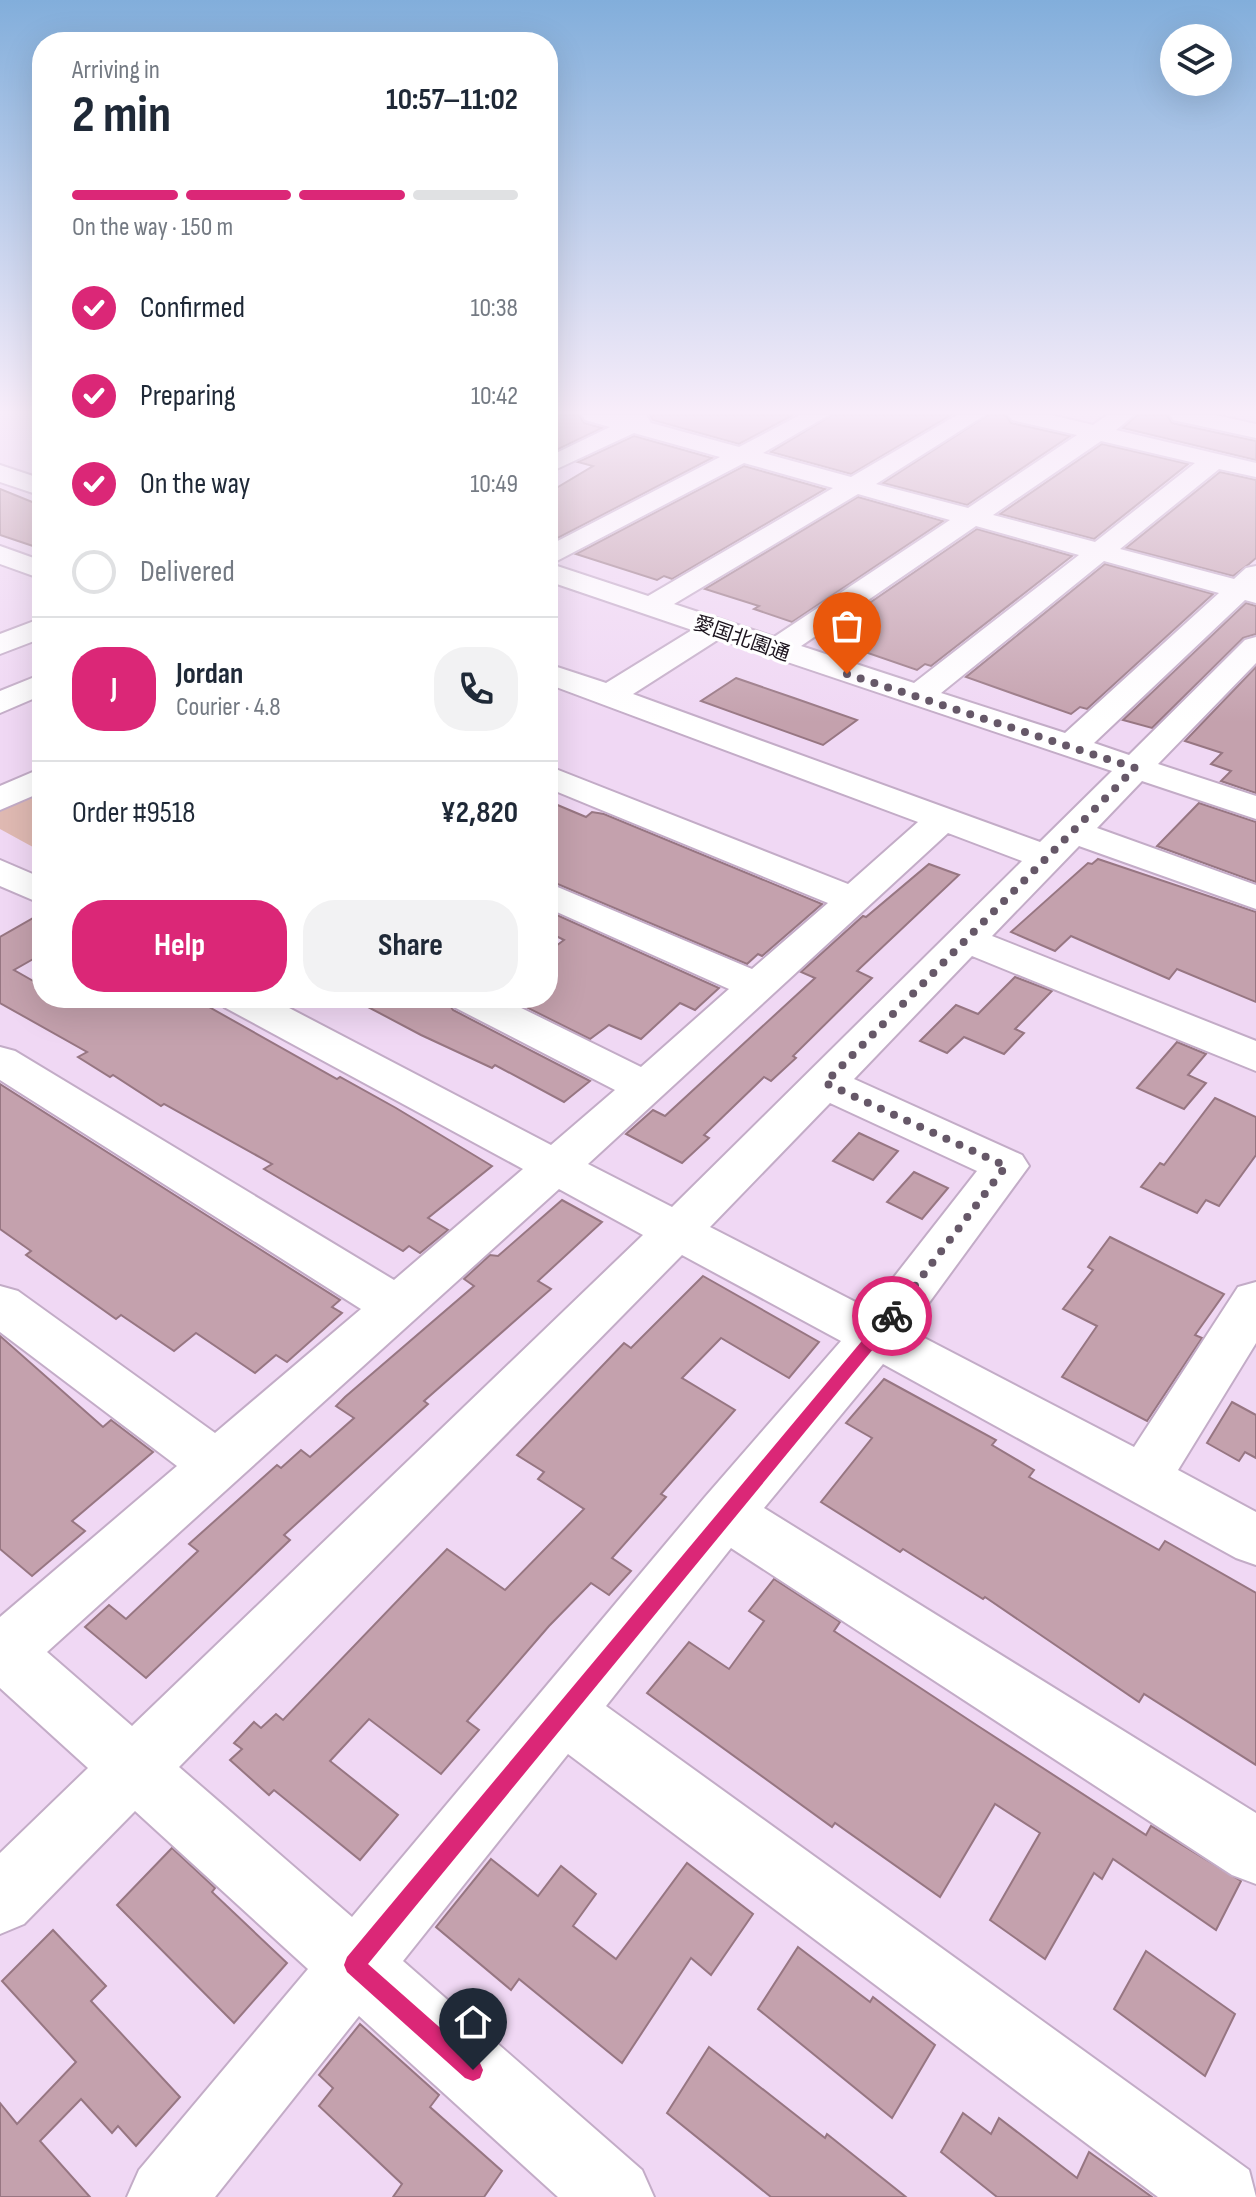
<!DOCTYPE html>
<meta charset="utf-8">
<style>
body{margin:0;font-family:"Sofia Sans Condensed","Noto Sans JP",sans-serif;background:#f2f2f3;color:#1f2937;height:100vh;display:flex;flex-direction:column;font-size:30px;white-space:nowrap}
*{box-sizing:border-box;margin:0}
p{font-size:26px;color:#747a83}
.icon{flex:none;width:44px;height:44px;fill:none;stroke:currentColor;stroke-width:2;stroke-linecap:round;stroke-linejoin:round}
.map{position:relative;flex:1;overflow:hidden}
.side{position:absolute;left:32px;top:32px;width:526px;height:976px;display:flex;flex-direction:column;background:#fff;border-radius:32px;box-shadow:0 8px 32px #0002}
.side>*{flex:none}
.controls{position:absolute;left:1160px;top:24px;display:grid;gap:16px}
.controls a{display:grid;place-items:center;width:72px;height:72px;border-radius:50%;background:#fff;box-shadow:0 8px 32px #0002;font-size:40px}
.pin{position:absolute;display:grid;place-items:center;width:68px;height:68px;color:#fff;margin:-82px -34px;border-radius:50% 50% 50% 0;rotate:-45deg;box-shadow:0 0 8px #0007}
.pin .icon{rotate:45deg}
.courier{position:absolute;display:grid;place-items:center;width:80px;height:80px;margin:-40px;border:6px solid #db2777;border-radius:50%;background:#fff;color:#222;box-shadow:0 2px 10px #0007}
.head em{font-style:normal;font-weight:700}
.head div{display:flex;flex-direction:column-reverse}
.head{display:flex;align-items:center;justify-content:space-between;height:136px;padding:0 40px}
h1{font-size:52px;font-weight:700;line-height:60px}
.bar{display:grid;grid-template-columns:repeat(4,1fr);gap:12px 8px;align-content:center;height:96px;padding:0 40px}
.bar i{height:10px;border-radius:6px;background:#e0e1e3}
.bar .active{background:#db2777}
.bar p{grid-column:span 4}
.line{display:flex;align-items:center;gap:20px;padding:0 40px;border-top:2px solid #e0e1e3}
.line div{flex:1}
.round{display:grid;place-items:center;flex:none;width:84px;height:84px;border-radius:32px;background:#f2f2f3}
ol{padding:0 40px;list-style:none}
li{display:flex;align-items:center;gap:24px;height:88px}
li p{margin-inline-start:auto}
li .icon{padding:8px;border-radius:50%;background:#db2777;color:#fff;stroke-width:4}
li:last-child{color:#747a83}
li i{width:44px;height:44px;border:4px solid #e0e1e3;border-radius:50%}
.primary-button{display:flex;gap:16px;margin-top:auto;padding:16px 40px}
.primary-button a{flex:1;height:92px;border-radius:32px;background:#db2777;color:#fff;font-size:32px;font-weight:700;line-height:92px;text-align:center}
.primary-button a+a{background:#f2f2f3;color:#1f2937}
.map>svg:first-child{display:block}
</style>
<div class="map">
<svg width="1256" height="2197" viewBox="0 0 1256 2197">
<rect width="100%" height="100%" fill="#f0d8f4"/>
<polygon fill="#dfb9b2" points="42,789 42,852 0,829 0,811"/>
<g fill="#c4a1ad" stroke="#977682" stroke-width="2">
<polygon points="548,415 579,415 584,423 602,428 548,454"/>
<polygon points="650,415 793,415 739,444 653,420"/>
<polygon points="832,415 951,415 851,474 771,452"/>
<polygon points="988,415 1006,415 1011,423 1070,436 967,505 883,483"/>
<polygon points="1137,415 1167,415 1172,423 1256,441 1256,460 1123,428"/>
<polygon points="634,436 712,458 548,543 548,493 593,466 578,462"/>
<polygon points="1102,444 1188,464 1094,539 1000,514"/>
<polygon points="744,466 825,489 672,579 664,576 657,580 576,554"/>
<polygon points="1220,472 1256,480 1256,558 1249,564 1233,576 1126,548"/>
<polygon points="0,489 42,506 42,549 0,535"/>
<polygon points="858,497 943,521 792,622 754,609 759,606 705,589"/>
<polygon points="977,529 1072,556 931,666 925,664 917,670 862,651 868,647 826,633"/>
<polygon points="1105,564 1213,594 1087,709 1080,707 1071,714 966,677"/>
<polygon points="1246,603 1256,606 1256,634 1243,638 1152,728 1123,720"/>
<polygon points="1256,667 1256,793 1221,781 1231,771 1211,764 1222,753 1185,741"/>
<polygon points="736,678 794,698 857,720 823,745 701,701"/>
<polygon points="548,801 586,817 592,812 604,814 822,904 762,956 758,954 747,964 548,880"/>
<polygon points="1199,803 1256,822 1256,882 1157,846"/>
<polygon points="1098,859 1256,912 1256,1002 1177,969 1169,979 1071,936 1055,951 1011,932 1088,863 1092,864"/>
<polygon points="929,864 959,875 857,971 872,978 793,1056 796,1058 771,1081 764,1077 704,1135 709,1138 682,1163 626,1134 653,1110 665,1116 815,978 801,972 863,916 866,917"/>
<polygon points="548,911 719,988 695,1010 680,1003 641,1039 609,1025 590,1039 508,998 548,998 548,952 564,940 548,932"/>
<polygon points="42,913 42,954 14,970 42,986 42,998 193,998 337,1079 340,1077 396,1108 492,1166 428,1218 448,1230 420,1253 409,1246 403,1251 264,1169 272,1164 164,1104 161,1106 113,1075 110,1077 78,1057 87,1052 0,1003 0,937"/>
<polygon points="1015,977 1052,991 1015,1029 1024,1033 1004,1054 964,1037 947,1053 920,1041 956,1005 978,1014"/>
<polygon points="351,998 445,998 453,1010 590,1081 564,1102 495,1065 492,1068 421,1035"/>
<polygon points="1177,1042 1206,1054 1188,1075 1206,1083 1184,1109 1137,1088"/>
<polygon points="0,1084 340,1300 332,1307 342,1313 287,1362 276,1355 255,1373 196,1333 174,1351 121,1315 116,1319 26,1255 31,1251 0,1229"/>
<polygon points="1215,1098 1256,1117 1256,1155 1219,1206 1206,1200 1197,1213 1141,1187 1160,1163 1164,1165"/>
<polygon points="859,1133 898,1151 873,1180 833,1161"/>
<polygon points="914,1172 948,1188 922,1219 887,1202"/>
<polygon points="562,1200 602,1222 538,1281 551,1289 424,1401 428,1404 284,1535 290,1540 146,1678 85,1627 109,1605 126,1619 198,1551 189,1544 277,1465 281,1468 301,1450 310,1457 354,1418 336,1406 345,1397 474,1286 464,1279 490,1255 498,1256"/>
<polygon points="1110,1237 1224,1294 1195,1335 1202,1338 1147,1421 1062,1377 1097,1326 1063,1309 1093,1270 1088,1267"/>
<polygon points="703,1276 819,1342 789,1378 721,1338 682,1378 735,1410 661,1494 666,1497 612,1558 631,1571 609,1595 591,1583 549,1626 467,1721 479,1730 441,1774 369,1719 330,1761 398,1815 360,1860 274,1790 269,1795 230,1760 242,1749 234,1743 254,1722 261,1728 276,1714 283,1720 447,1549 505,1590 584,1509 538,1479 544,1472 517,1455 624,1343 631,1348"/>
<polygon points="0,1336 103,1427 111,1420 153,1452 72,1521 85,1531 32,1576 0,1549"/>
<polygon points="884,1379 996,1440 992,1445 1034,1470 1029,1477 1159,1550 1165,1541 1256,1593 1256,1765 1144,1694 1139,1702 985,1597 983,1599 903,1549 900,1552 821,1502 872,1438 846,1423"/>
<polygon points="1232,1402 1256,1415 1256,1458 1245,1452 1239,1461 1207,1443"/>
<polygon points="774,1579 840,1622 834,1631 978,1726 1146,1835 1151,1826 1241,1881 1216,1930 1113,1859 1102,1879 1094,1873 1045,1959 990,1920 1040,1833 995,1804 940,1897 835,1823 832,1827 647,1693 689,1642 729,1669 764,1621 749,1611"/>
<polygon points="172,1848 215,1888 212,1892 287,1963 234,2023 117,1905"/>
<polygon points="491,1859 538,1896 561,1866 596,1894 573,1926 616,1959 687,1863 753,1914 711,1975 691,1958 622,2063 519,1979 511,1990 436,1927"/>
<polygon points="53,1930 106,1986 91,2001 180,2097 136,2146 118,2126 112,2133 81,2099 40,2141 90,2197 0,2197 0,2103 17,2124 76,2062 2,1981"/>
<polygon points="798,1947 870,2002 873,1997 935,2045 892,2118 758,2009"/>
<polygon points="1146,1951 1235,2014 1205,2076 1114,2009"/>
<polygon points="360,2024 439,2095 430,2107 502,2171 484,2197 393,2197 402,2184 319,2106 333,2088 319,2075"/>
<polygon points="709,2047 825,2138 827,2134 906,2197 771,2197 667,2113"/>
<polygon points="963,2113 991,2134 999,2118 1077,2178 1089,2152 1152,2197 997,2197 941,2152"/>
</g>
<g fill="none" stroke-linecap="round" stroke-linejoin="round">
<defs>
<g id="minor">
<path d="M582,415H646L651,423L739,447L800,415H829L763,453L851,477L957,415H985L876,484L968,508L1077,435L1012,420L1009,415H1051L1093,425L1107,415H1134L1116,430L1256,463V477L1219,469L1120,549L1234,579L1246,568L1256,566V603L1245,600L1094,743L1129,755L1245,640L1256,637V663L1158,764L1256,796V819L1142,781L1097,828L1256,885V909L1079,846L992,936L1256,1041V1071L972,956L854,1079L1022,1155L1029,1166L909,1330L1134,1447L1238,1287L1256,1282V1343L1178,1470L1256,1512V1565L1236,1558L883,1364L764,1508L1256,1813V1884L1232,1875L731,1548L606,1706L1249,2170L1256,2197H1158L568,1754L403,1961L642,2170L654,2197H558L359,2016L215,2197H127L139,2170L308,1969L135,1811L24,1924L0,1934V1853L88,1768L0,1688V1617L177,1466L0,1332V1286L18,1291L215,1433L361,1309L0,1080V1047L15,1051L394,1280L523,1169L224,1007L218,998H270L551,1145L615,1090L454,1007L448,998H501L641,1067L729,989L548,908V883L752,969L828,903L548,788V766L848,884L918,822L548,684V664L606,683L692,630L548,581V546L720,457L634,433L548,473V457L610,427L585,420ZM1101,441L1195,463L1095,542L993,515ZM744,463L833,488L648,596L551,564ZM858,494L950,520L774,637L674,604ZM976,526L1079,555L914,683L801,646ZM1104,561L1219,593L1065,733L941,693ZM719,639L1112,771L1040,842L633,694ZM948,833L1022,861L672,1207L588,1164ZM830,1103L977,1171L869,1309L710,1227ZM559,1189L643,1235L132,1726L47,1652ZM682,1255L841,1341L705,1497L352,1917L179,1767Z"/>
<polygon points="1170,415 1215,415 1256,424 1256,438 1173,420"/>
<polygon points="0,465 42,479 42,496 0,482"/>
<polygon points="0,546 42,561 42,579 0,564"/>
<polygon points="42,618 42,638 0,654 0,634"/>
<polygon points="42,674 42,695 0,713 0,691"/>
<polygon points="42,768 42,792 0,810 0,786"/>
<polygon points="0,860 42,878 42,904 0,886"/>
</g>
</defs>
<use href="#minor" stroke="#c3acc7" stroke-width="4"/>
<use href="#minor" fill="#fff" fill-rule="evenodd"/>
</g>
<linearGradient id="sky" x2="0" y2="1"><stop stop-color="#82aedb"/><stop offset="0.57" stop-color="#f8edfa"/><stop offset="1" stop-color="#f8edfa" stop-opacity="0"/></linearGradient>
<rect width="1256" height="723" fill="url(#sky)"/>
<polygon fill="#db2777" points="892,1310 897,1312 897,1320 368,1964 480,2063 483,2070 480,2078 473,2081 465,2078 347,1972 344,1965 347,1957 886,1312"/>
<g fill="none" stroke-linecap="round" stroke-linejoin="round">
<polyline stroke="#665868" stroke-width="8" stroke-dasharray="0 14.4" points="847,674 1135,768 825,1083 1006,1166 892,1316"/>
</g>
<g text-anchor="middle" stroke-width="7" stroke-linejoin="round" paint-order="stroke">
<g font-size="20" fill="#1b131d" stroke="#fff">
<text transform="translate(742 638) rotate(19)" y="7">愛国北園通</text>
</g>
</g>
</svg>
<div class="controls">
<a><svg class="icon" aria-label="layers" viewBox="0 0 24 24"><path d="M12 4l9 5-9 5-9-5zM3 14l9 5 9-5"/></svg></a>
</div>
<div class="pin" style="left:847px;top:674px;background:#ea580c"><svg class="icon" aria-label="bag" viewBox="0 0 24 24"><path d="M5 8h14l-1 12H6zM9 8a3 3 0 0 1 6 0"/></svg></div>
<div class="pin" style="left:473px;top:2070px;background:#1f2937"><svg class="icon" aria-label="home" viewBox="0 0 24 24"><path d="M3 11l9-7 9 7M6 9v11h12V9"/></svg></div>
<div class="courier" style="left:892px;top:1316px"><svg class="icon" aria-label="bike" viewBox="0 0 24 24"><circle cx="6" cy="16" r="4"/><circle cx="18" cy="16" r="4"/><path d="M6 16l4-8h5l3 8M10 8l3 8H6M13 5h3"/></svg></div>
<section class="side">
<div class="head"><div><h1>2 min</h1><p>Arriving in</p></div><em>10:57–11:02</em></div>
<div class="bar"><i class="active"></i><i class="active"></i><i class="active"></i><i></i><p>On the way · 150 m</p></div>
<ol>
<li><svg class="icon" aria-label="check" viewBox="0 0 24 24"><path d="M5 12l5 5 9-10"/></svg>Confirmed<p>10:38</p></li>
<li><svg class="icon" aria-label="check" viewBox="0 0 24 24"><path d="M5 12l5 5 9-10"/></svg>Preparing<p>10:42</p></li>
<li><svg class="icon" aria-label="check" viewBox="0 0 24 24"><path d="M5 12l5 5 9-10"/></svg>On the way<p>10:49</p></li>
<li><i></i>Delivered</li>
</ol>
<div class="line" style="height:144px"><b class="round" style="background:#db2777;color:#fff">J</b><div><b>Jordan</b><p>Courier · 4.8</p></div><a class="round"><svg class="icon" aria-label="phone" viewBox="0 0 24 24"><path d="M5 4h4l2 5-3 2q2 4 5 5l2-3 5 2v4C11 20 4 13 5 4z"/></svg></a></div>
<div class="line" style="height:104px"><div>Order #9518</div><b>¥2,820</b></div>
<div class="primary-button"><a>Help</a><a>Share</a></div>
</section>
</div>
